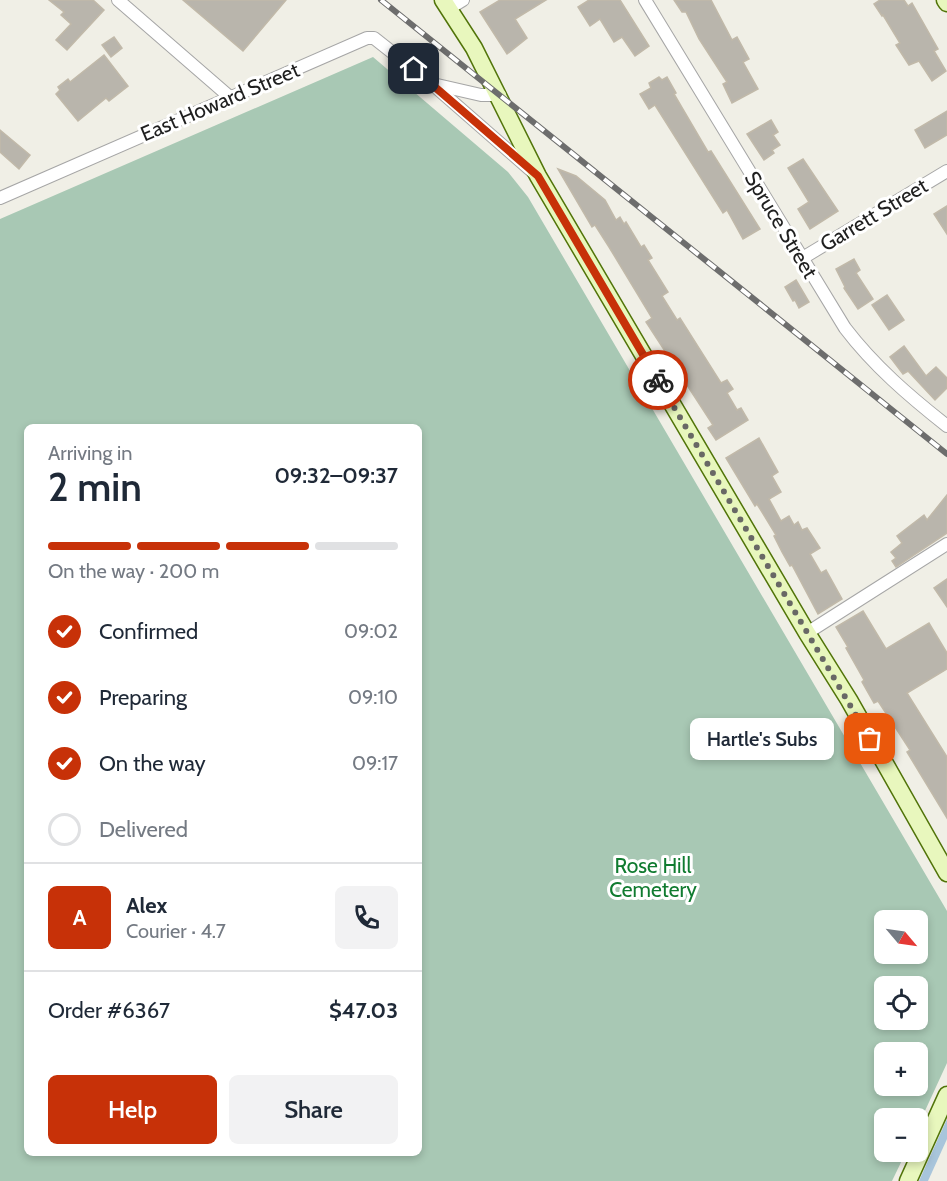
<!DOCTYPE html>
<meta charset="utf-8">
<style>
body{margin:0;font-family:Cabin,sans-serif;background:#f2f2f3;color:#1f2937;height:100vh;display:flex;flex-direction:column;font-size:22px;white-space:nowrap}
*{box-sizing:border-box;margin:0}
p{font-size:20px;color:#747a83}
.icon{flex:none;width:33px;height:33px;fill:none;stroke:currentColor;stroke-width:2;stroke-linecap:round;stroke-linejoin:round}
.map{position:relative;flex:1;overflow:hidden}
.details{position:absolute;left:24px;top:424px;width:398px;height:732px;display:flex;flex-direction:column;background:#fff;border-radius:9px;box-shadow:0 3px 9px #0003}
.details>*{flex:none}
.needle{width:39px;rotate:119deg}
.controls{position:absolute;left:874px;top:910px;display:grid;gap:12px}
.controls a{display:grid;place-items:center;width:54px;height:54px;border-radius:9px;background:#fff;box-shadow:0 3px 9px #0003;font-size:30px}
.pin{position:absolute;display:grid;place-items:center;width:51px;height:51px;color:#fff;margin:-26px;border-radius:12px;box-shadow:0 3px 9px #0006}
.courier{position:absolute;display:grid;place-items:center;width:60px;height:60px;margin:-30px;border:4px solid #c73108;border-radius:50%;background:#fff;color:#222;box-shadow:0 2px 8px #0007}
.bubble{position:absolute;height:42px;border-radius:9px;background:#fff;box-shadow:0 3px 9px #0003;font-size:20px;font-weight:600;line-height:42px;text-align:center}
.summary em{font-style:normal;font-weight:600}
.summary div{display:flex;flex-direction:column-reverse}
.summary{display:flex;align-items:center;justify-content:space-between;height:102px;padding:0 24px}
h1{font-size:39px;font-weight:600;line-height:45px}
.bar{display:grid;grid-template-columns:repeat(4,1fr);gap:9px 6px;align-content:center;height:72px;padding:0 24px}
.bar i{height:8px;border-radius:4px;background:#e0e1e3}
.bar .on{background:#c73108}
.bar p{grid-column:span 4}
.line{display:flex;align-items:center;gap:15px;padding:0 24px;border-top:2px solid #e0e1e3}
.line div{flex:1}
.round{display:grid;place-items:center;flex:none;width:63px;height:63px;border-radius:9px;background:#f2f2f3}
ol{padding:0 24px;list-style:none}
li{display:flex;align-items:center;gap:18px;height:66px}
li p{margin-inline-start:auto}
li .icon{padding:6px;border-radius:50%;background:#c73108;color:#fff;stroke-width:4}
li:last-child{color:#747a83}
li i{width:33px;height:33px;border:3px solid #e0e1e3;border-radius:50%}
.action{display:flex;gap:12px;margin-top:auto;padding:12px 24px}
.action a{flex:1;height:69px;border-radius:9px;background:#c73108;color:#fff;font-size:24px;font-weight:600;line-height:69px;text-align:center}
.action a+a{background:#f2f2f3;color:#1f2937}
.map>svg:first-child{display:block}
</style>
<div class="map">
<svg width="947" height="1181" viewBox="0 0 947 1181">
<rect width="100%" height="100%" fill="#f0efe6"/>
<path fill="#a8c8b4" fill-rule="evenodd" d="M373,57L508,172L528,197L947,911V1063L918,1126V1119H885V1152H906L892,1181H0V219ZM27,428H418V1154H27ZM885,921H918V954H885ZM885,987H918V1020H885ZM885,1053H918V1086H885Z"/>
<polygon fill="#a8c5db" points="947,1119 947,1139 928,1181 919,1181"/>
<g fill="#b9b5ac" stroke="#c1b9a9" stroke-width="1.5">
<polygon points="49,0 93,0 104,10 67,50 56,40 71,24 61,15 64,12"/>
<polygon points="183,0 286,0 243,51"/>
<polygon points="500,0 546,0 515,19 527,38 507,54 480,12"/>
<polygon points="589,0 620,0 649,46 635,56 622,37 614,42 600,19 590,26 578,7"/>
<polygon points="674,0 711,0 732,40 737,37 749,59 743,62 758,89 732,103 723,84 727,82 699,39 686,12 682,12"/>
<polygon points="880,0 904,0 908,6 912,3 938,49 934,51 946,71 932,81 919,61 909,65 896,45 900,43 883,15 882,16 874,4"/>
<polygon points="114,37 122,48 111,57 102,45"/>
<polygon points="104,55 128,86 109,101 106,98 78,121 56,94 60,90 58,87 68,79 70,82"/>
<polygon points="659,77 662,80 667,77 676,93 674,94 708,152 711,151 760,229 743,239 727,210 723,213 655,105 649,109 640,94 651,88 649,83"/>
<polygon points="947,111 947,135 925,148 915,130"/>
<polygon points="771,120 778,132 773,135 780,145 772,150 774,153 764,160 747,134"/>
<polygon points="0,130 30,155 19,169 0,152"/>
<polygon points="803,159 838,211 810,229 798,209 809,202 788,168"/>
<polygon points="558,169 576,176 605,200 616,220 620,217 624,224 626,222 641,247 644,245 652,258 648,260 668,292 662,296 677,320 680,318 721,383 727,380 733,389 727,393 737,410 741,408 748,420 716,440 708,428 713,425 646,322 652,318 609,247 595,225 592,227"/>
<polygon points="947,206 947,234 934,214"/>
<polygon points="854,259 860,270 856,273 873,299 858,309 844,288 845,287 836,269"/>
<polygon points="796,280 809,302 799,308 795,300 793,301 785,287"/>
<polygon points="887,295 904,320 889,330 872,305"/>
<polygon points="904,346 926,376 936,367 947,378 947,388 935,400 908,371 903,374 890,357"/>
<polygon points="759,438 778,472 772,476 781,492 769,499 781,521 789,516 794,525 798,522 802,530 807,528 820,548 810,554 821,573 826,570 842,599 818,614 792,565 790,566 782,552 774,536 776,535 757,504 755,506 726,458"/>
<polygon points="947,495 947,533 896,567 892,561 896,558 891,552 902,543 897,536 924,515 927,520"/>
<polygon points="947,579 947,607 934,588"/>
<polygon points="863,611 886,649 929,623 947,653 947,669 907,693 947,757 947,818 907,752 910,750 899,733 878,701 874,703 862,682 864,680 846,648 848,647 836,627"/>
</g>
<g fill="none" stroke-linecap="round" stroke-linejoin="round">
<defs>
<g id="street">
<polyline points="118,0 231,98"/>
<path d="M645,0L845,328C874,366 909,396 947,426"/>
<polyline points="450,8 463,0"/>
<polyline points="433,84 481,95 500,95"/>
<polyline points="0,198 367,38 374,38 431,83 534,173"/>
<polyline points="801,259 947,171"/>
<polyline points="807,633 947,544"/>
</g>
<g id="secondary">
<polyline points="443,0 474,48 538,176 807,633 849,700 947,873"/>
<polyline points="945,0 947,3"/>
<polyline points="908,1181 947,1095"/>
</g>
</defs>
<use href="#street" stroke="#a6a6a6" stroke-width="14"/>
<use href="#secondary" stroke="#517409" stroke-width="19"/>
<use href="#street" stroke="#fff" stroke-width="12"/>
<use href="#secondary" stroke="#e8f7bd" stroke-width="16"/>
<defs>
<polyline id="rail" points="381,0 947,454"/>
</defs>
<use href="#rail" stroke="#6d6d6d" stroke-width="6"/>
<use href="#rail" stroke="#fff" stroke-width="4" stroke-dasharray="11" stroke-linecap="butt"/>
</g>
<g fill="none" stroke-linecap="round" stroke-linejoin="round">
<polyline stroke="#686865" stroke-width="6" stroke-dasharray="0 10.8" points="658,380 870,739"/>
<polyline stroke="#c73108" stroke-width="8" points="414,69 538,176 658,380"/>
</g>
<g text-anchor="middle" stroke-width="6" stroke-linejoin="round" paint-order="stroke">
<g font-size="21" fill="#1f1f1f" stroke="#fff">
<text transform="translate(220 102) rotate(-23)" y="7">East Howard Street</text>
<text transform="translate(874 215) rotate(-31)" y="7">Garrett Street</text>
<text transform="translate(781 225) rotate(59)" y="7">Spruce Street</text>
</g>
<g font-size="21" fill="#107b30" stroke="#fff">
<text x="653" y="873">Rose Hill<tspan x="653" dy="24">Cemetery</tspan></text>
</g>
</g>
</svg>
<div class="controls">
<a><svg class="needle" viewBox="-14 -14 28 28"><path d="M0-13l5 13h-10z" fill="#e53935"/><path d="M0 13l5-13h-10z" fill="#747a83"/></svg></a>
<a><svg class="icon" aria-label="locate" viewBox="0 0 24 24"><circle cx="12" cy="12" r="6"/><path d="M12 2v4M12 18v4M2 12h4M18 12h4"/></svg></a>
<a>+</a>
<a>−</a>
</div>
<div class="pin" style="left:870px;top:739px;background:#ea580c"><svg class="icon" aria-label="bag" viewBox="0 0 24 24"><path d="M5 8h14l-1 12H6zM9 8a3 3 0 0 1 6 0"/></svg></div>
<div class="pin" style="left:414px;top:69px;background:#1f2937"><svg class="icon" aria-label="home" viewBox="0 0 24 24"><path d="M3 11l9-7 9 7M6 9v11h12V9"/></svg></div>
<div class="courier" style="left:658px;top:380px"><svg class="icon" aria-label="bike" viewBox="0 0 24 24"><circle cx="6" cy="16" r="4"/><circle cx="18" cy="16" r="4"/><path d="M6 16l4-8h5l3 8M10 8l3 8H6M13 5h3"/></svg></div>
<div class="bubble" style="left:690px;top:718px;width:144px">Hartle's Subs</div>
<section class="details">
<div class="summary"><div><h1>2 min</h1><p>Arriving in</p></div><em>09:32–09:37</em></div>
<div class="bar"><i class="on"></i><i class="on"></i><i class="on"></i><i></i><p>On the way · 200 m</p></div>
<ol>
<li><svg class="icon" aria-label="check" viewBox="0 0 24 24"><path d="M5 12l5 5 9-10"/></svg>Confirmed<p>09:02</p></li>
<li><svg class="icon" aria-label="check" viewBox="0 0 24 24"><path d="M5 12l5 5 9-10"/></svg>Preparing<p>09:10</p></li>
<li><svg class="icon" aria-label="check" viewBox="0 0 24 24"><path d="M5 12l5 5 9-10"/></svg>On the way<p>09:17</p></li>
<li><i></i>Delivered</li>
</ol>
<div class="line" style="height:108px"><b class="round" style="background:#c73108;color:#fff">A</b><div><b>Alex</b><p>Courier · 4.7</p></div><a class="round"><svg class="icon" aria-label="phone" viewBox="0 0 24 24"><path d="M5 4h4l2 5-3 2q2 4 5 5l2-3 5 2v4C11 20 4 13 5 4z"/></svg></a></div>
<div class="line" style="height:78px"><div>Order #6367</div><b>$47.03</b></div>
<div class="action"><a>Help</a><a>Share</a></div>
</section>
</div>
